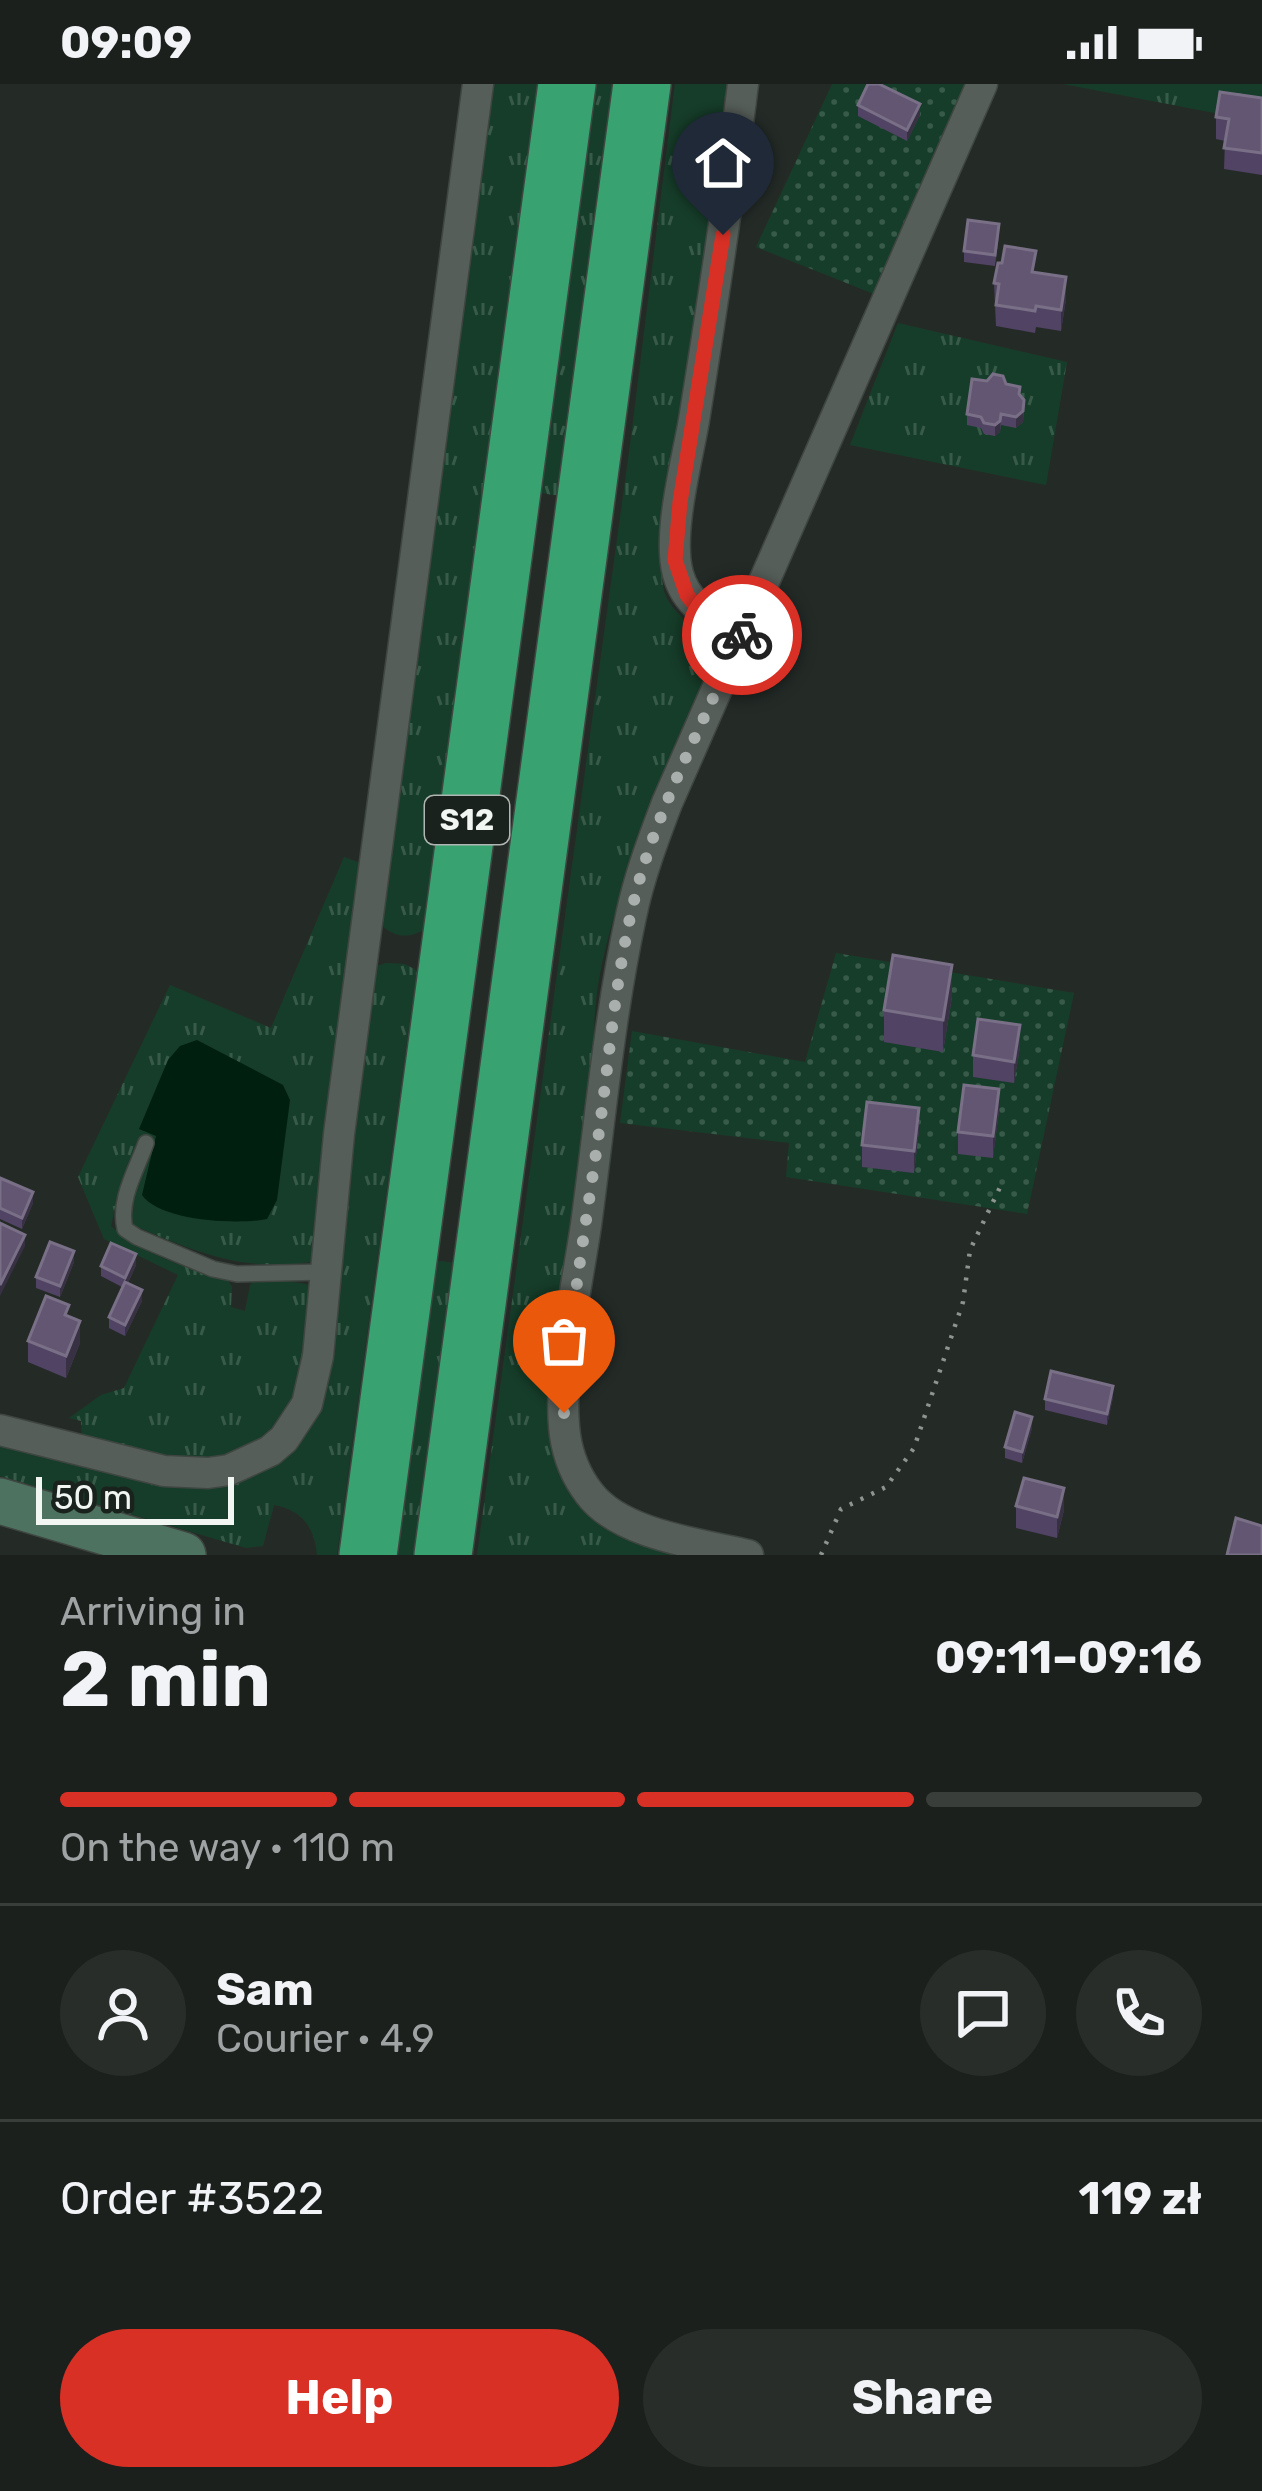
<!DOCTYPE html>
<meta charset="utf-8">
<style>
body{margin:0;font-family:Rubik,sans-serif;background:#282d2a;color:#f1f3f6;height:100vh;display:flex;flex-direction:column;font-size:45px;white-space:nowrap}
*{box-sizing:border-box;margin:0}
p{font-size:39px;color:#a0a3a4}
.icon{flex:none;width:66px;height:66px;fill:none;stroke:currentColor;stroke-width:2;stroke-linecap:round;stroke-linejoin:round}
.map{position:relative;height:1471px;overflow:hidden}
.details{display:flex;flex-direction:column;background:#1b201d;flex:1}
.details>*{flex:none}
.scale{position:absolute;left:36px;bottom:30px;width:198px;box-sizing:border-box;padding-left:12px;border:6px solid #f1f6f3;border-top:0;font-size:33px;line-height:42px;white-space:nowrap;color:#f1f6f3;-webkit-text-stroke:9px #1a221d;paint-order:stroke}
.pin{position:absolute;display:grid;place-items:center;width:102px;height:102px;color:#fff;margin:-123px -51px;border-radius:50% 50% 50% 0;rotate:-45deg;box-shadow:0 0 12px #0007}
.pin .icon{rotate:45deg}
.courier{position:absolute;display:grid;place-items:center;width:120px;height:120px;margin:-60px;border:9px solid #d93025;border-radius:50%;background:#fff;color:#222;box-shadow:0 3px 15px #0007}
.head em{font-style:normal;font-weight:700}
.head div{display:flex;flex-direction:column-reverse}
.head{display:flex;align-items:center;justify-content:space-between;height:204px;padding:0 60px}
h1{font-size:78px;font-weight:700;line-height:90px}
.bar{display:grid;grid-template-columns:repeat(4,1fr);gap:18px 12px;align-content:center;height:144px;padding:0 60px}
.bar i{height:15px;border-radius:9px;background:#393e3b}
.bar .on{background:#d93025}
.bar p{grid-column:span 4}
.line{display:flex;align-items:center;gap:30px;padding:0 60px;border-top:3px solid #393e3b}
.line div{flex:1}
.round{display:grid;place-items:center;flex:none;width:126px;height:126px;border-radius:63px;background:#282d2a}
.primary-button{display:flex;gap:24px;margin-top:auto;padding:24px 60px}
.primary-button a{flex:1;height:138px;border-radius:72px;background:#d93025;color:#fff;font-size:48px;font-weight:700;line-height:138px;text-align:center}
.primary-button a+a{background:#282d2a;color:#f1f3f6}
.status{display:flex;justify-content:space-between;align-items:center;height:84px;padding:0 60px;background:#1b201d;direction:ltr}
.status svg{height:33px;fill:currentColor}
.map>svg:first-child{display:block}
</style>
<div class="status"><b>09:09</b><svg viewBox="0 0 49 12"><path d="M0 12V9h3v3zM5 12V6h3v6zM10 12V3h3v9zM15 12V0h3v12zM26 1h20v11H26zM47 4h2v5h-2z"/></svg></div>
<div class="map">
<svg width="1262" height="1471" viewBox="0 0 1262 1471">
<defs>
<pattern id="grass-tufts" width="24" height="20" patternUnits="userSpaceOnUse" patternTransform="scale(3)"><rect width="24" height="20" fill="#163d29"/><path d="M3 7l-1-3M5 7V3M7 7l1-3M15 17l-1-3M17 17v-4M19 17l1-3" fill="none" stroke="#385a48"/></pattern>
<pattern id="park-dots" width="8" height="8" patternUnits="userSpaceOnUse" patternTransform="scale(3)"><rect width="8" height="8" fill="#163d29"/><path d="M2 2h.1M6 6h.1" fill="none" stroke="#385a48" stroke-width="1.8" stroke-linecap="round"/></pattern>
</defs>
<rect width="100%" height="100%" fill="#242b27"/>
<g fill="url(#grass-tufts)">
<path d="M487,0H539L425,845C407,856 393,853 378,838Z"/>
<polygon points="582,0 628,0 558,412 531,407"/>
<path d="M675,0H731L665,439C664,459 659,488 664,507C673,536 705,542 714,577C675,673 577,874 597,973L558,1377L685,1471H477L630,361Z"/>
<polygon points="1063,0 1262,0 1262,38"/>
<polygon points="898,239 1067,278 1046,401 850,361"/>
<path d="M344,773L366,781L315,1170L310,1178C245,1189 189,1166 131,1140L129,1119L117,1114L111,1142C138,1168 190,1186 227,1195L232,1203L231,1223L245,1227L250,1201L255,1196L294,1198L310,1201L312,1211L300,1298L289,1326L269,1352L226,1374L185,1378L82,1355L81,1337L69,1334L101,1311L124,1304L178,1191L104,1155L78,1093L170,901L271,944Z"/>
<path d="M387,879L405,880L416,886L419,895L412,920L337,1471H317C315,1444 302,1426 274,1421L263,1462L246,1464L0,1392V1355L174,1401L220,1403L263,1388L291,1365L369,892L376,882Z"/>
<polygon points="442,1177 466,1181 430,1471 383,1471 425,1178"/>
</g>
<g fill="url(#park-dots)">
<polygon points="832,0 975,0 884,214 756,163"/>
<polygon points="836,869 1074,909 1027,1130 786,1093 789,1059 620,1039 632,947 805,978"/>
</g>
<path fill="#001f0f" d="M197,956L283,1001L290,1016L277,1116L267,1135C237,1141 160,1137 142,1111L156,1052L139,1045L168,976L180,962Z"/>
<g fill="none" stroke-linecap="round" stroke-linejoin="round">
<defs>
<path id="lane" d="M146,1059C136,1087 118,1116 125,1145L137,1153L213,1185L237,1190L326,1188"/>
<g id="street">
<path d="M742,551C715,535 687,523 678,490C667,450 687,377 694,336C712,224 729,112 743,0"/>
<polyline points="0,1346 164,1387 208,1389 229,1386 270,1367 284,1355 307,1320 318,1272 339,1050 478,0"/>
<path d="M748,1471C701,1460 620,1451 589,1409C576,1392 568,1372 565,1351C557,1291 577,1202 586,1141C600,1038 609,934 631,832C639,793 653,756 667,719L982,0"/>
</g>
<polyline id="secondary" points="0,1417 183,1471"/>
<g id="highway">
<polyline points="368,1471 567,0"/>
<polyline points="443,1471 642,0"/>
</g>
</defs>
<use href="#lane" stroke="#3f4642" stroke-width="18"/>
<use href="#street" stroke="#3f4642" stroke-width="33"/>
<use href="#secondary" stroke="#3f4642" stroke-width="48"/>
<use href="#highway" stroke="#3f4642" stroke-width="60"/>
<polyline stroke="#8e9490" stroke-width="4.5" stroke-dasharray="3 9" stroke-linecap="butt" points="821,1471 841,1425 886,1403 914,1364 963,1218 970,1166 1003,1097"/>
<use href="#lane" stroke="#565e59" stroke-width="15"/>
<use href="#street" stroke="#565e59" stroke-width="30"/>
<use href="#secondary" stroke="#4d7360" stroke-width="45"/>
<use href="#highway" stroke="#38a370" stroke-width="57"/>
</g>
<g fill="#514363">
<polygon points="1262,14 1262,91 1224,85 1225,57 1216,55 1216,33"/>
<polygon points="858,21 920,31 907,57 858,32"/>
<polygon points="999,151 995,182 964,178 964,167"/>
<polygon points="1036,189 1066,215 1061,247 1036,243 1035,249 996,242 994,199"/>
<polygon points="1006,300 1020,311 1024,327 1023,338 1016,344 1001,341 1000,348 995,352 984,350 981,344 967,341 967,330"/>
<polygon points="952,913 943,968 884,958 884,926"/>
<polygon points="1020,963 1014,999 973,993 973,971"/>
<polygon points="999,1027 993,1074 958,1070 958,1048"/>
<polygon points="919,1046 914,1089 862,1083 862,1061"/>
<polygon points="0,1094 33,1119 22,1145 0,1135"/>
<polygon points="74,1178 60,1213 36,1204 36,1193"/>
<polygon points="136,1181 128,1199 142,1217 125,1252 109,1244 109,1233 122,1203 101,1192 101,1182"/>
<polygon points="69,1233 80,1259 66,1294 28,1278 28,1257"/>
<polygon points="1113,1313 1107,1341 1045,1326 1045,1315"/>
<polygon points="1032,1344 1022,1379 1005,1374 1005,1363"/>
<polygon points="1016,1422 1064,1426 1057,1454 1016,1444"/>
</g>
<g fill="#383144">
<polygon points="920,20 920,31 907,57 907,46"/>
<polygon points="1066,193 1066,215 1061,247 1061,226"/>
<polygon points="1024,316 1023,338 1016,344 1016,333"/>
<polygon points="1001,330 1000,348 995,352 995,341"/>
<polygon points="952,881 952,913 943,968 943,936"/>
<polygon points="1020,941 1020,963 1014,999 1014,978"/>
<polygon points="999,1005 999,1027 993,1074 993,1052"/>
<polygon points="919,1024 919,1046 914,1089 914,1067"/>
<polygon points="33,1108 33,1119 22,1145 22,1134"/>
<polygon points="25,1151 25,1162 0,1212 0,1201"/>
<polygon points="74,1167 74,1178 60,1213 60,1202"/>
<polygon points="136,1170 136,1181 125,1205 125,1194"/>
<polygon points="142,1206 142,1217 125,1252 125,1241"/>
<polygon points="80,1237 80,1259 66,1294 66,1272"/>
<polygon points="1113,1302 1113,1313 1107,1341 1107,1330"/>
<polygon points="1032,1333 1032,1344 1022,1379 1022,1368"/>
<polygon points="1064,1404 1064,1426 1057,1454 1057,1433"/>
</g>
<g fill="#625672" stroke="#796f86" stroke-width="3">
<polygon points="868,0 879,0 920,20 907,46 858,21"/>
<polygon points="1220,8 1262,14 1262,69 1224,64 1229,35 1216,33"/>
<polygon points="968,136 999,140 995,171 964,167"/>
<polygon points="1005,162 1036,167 1032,188 1066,193 1061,226 1036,222 1035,227 996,221 999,200 994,199 998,179 1002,179"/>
<polygon points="993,290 1003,292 1006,300 1020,303 1019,310 1024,316 1023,327 1016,333 1001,330 1000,337 995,341 984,339 981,333 967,330 972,295 987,297"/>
<polygon points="893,871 952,881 943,936 884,926"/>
<polygon points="978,935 1020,941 1014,978 973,971"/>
<polygon points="964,1001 999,1005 993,1052 958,1048"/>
<polygon points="867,1018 919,1024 914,1067 862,1061"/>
<polygon points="0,1094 33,1108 22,1134 0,1124"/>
<polygon points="0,1139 25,1151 0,1201"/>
<polygon points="50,1158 74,1167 60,1202 36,1193"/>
<polygon points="111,1159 136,1170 125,1194 101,1182"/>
<polygon points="125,1198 142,1206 125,1241 109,1233"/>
<polygon points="46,1212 69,1221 65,1231 80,1237 66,1272 28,1257"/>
<polygon points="1051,1287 1113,1302 1107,1330 1045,1315"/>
<polygon points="1015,1328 1032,1333 1022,1368 1005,1363"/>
<polygon points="1024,1394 1064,1404 1057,1433 1016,1422"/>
<polygon points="1236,1434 1262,1442 1262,1471 1227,1471"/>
</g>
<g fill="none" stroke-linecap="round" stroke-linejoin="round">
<path stroke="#a9afac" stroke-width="12" stroke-dasharray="0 21.6" d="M564,1329C569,1235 586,1141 599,1048C611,961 617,871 642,787C667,705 708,628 742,551"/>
<polyline stroke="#d93025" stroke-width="15" points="723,151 680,418 675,476 687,511 699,526 742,551"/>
</g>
<g text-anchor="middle" stroke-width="9" stroke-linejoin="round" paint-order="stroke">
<rect fill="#1a221d" stroke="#b0b6b3" stroke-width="3" x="425" y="712" width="84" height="48" rx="9"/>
<g font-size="30" font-weight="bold" fill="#f1f6f3">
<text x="467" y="746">S12</text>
</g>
</g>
</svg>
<div class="scale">50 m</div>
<div class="pin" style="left:564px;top:1329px;background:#ea580c"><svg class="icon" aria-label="bag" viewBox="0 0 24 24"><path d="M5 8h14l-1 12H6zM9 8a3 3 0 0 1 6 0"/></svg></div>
<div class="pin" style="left:723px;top:151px;background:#1f2937"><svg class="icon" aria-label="home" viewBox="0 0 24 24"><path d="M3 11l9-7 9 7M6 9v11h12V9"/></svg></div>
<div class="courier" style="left:742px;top:551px"><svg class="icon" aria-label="bike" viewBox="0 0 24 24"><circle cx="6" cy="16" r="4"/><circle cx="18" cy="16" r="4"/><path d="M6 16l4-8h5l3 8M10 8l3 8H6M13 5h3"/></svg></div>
</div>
<section class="details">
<div class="head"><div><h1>2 min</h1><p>Arriving in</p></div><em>09:11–09:16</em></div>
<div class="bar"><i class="on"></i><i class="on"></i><i class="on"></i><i></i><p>On the way · 110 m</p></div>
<div class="line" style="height:216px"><a class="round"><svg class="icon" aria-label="person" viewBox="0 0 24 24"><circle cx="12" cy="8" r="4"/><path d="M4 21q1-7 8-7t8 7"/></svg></a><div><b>Sam</b><p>Courier · 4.9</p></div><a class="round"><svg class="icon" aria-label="chat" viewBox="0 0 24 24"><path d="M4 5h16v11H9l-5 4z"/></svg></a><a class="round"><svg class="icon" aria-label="phone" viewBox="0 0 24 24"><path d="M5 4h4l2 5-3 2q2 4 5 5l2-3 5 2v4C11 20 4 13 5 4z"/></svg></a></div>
<div class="line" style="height:156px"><div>Order #3522</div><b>119 zł</b></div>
<div class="primary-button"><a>Help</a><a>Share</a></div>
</section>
